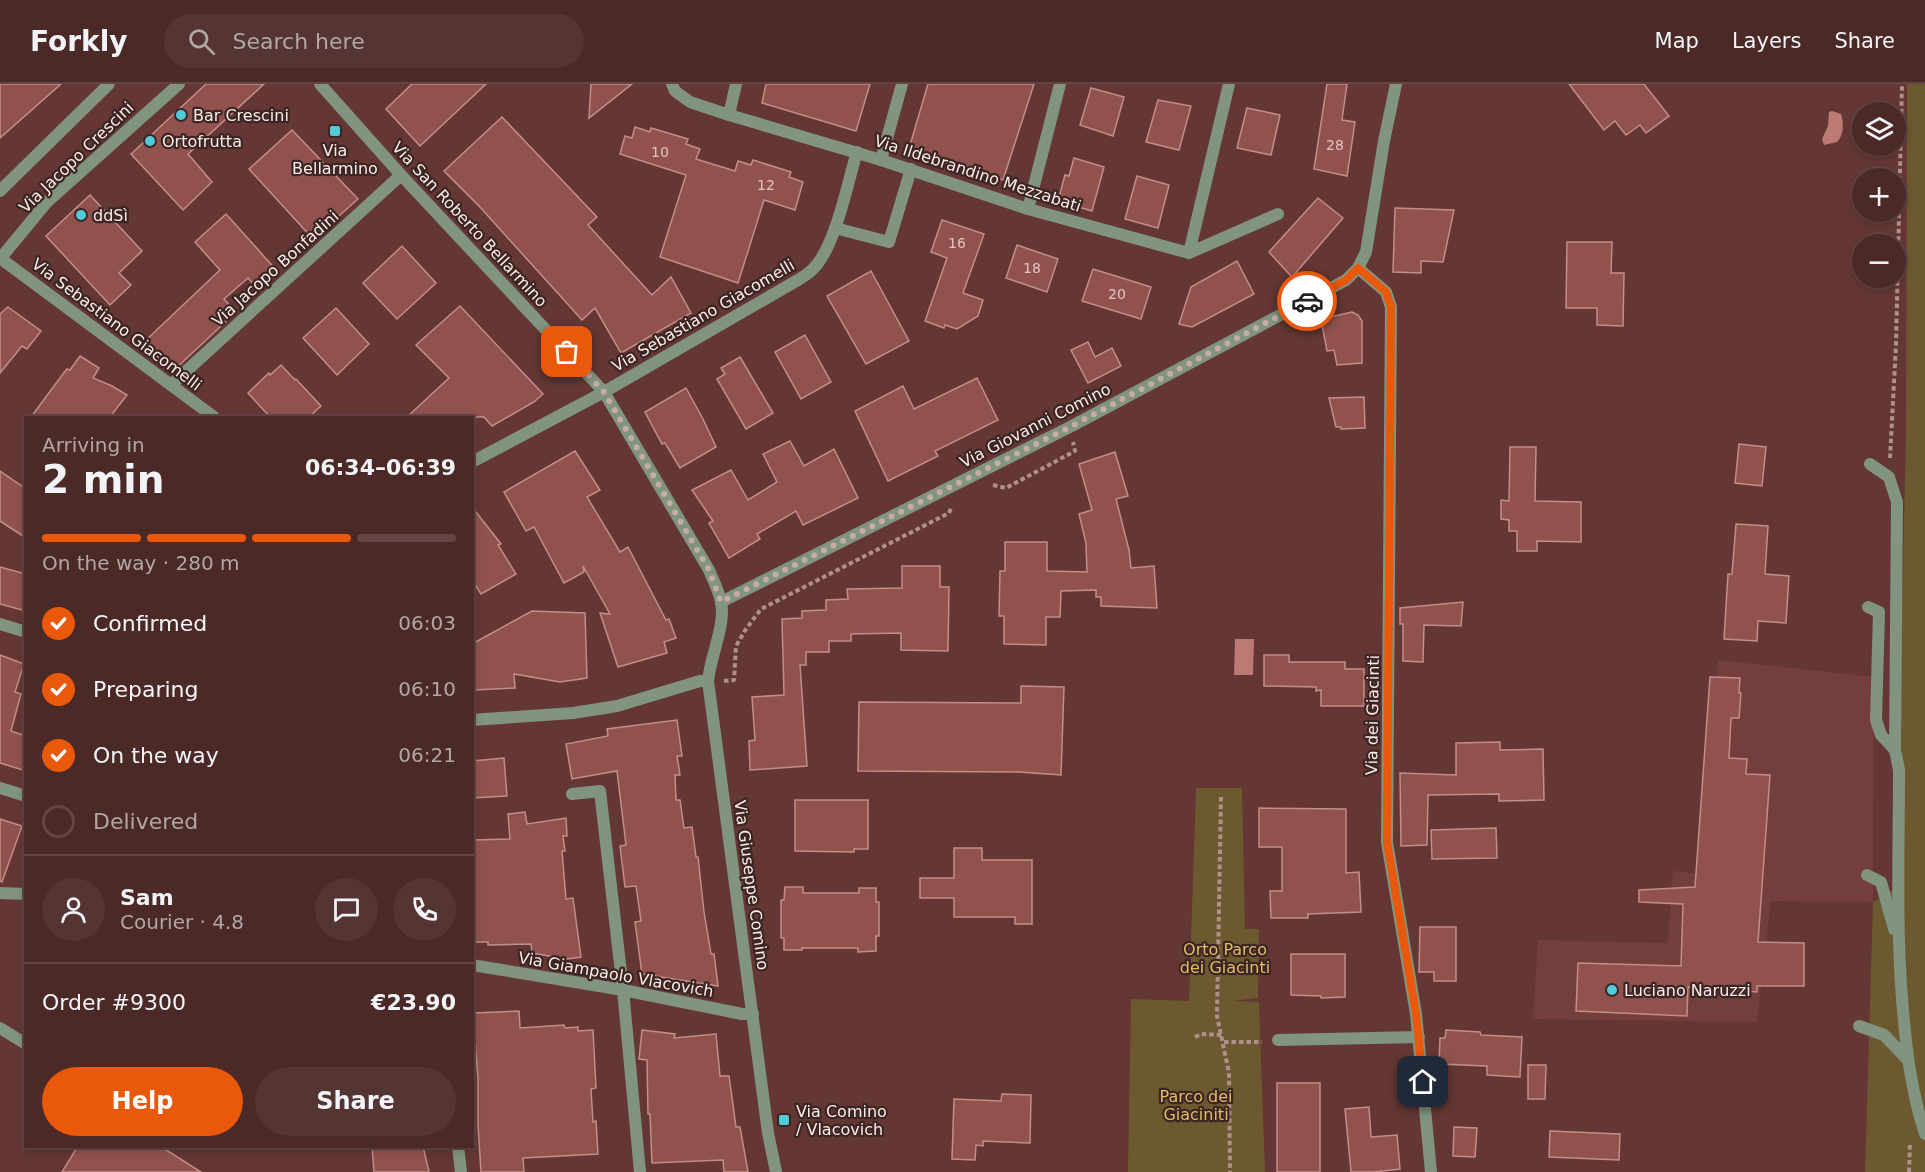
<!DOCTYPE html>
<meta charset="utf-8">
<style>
body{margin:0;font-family:"DejaVu Sans",sans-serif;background:#553533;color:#f1f3f6;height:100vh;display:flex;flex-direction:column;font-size:22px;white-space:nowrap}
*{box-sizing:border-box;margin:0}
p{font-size:20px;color:#b2a6a7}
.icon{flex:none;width:33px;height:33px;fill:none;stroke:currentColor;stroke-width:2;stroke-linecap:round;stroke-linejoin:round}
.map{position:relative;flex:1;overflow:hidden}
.details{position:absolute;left:24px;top:332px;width:450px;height:732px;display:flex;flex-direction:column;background:#4b2927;border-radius:0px;box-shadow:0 3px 9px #0003,0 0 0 2px #624544}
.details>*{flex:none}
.tools{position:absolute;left:1852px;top:18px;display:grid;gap:12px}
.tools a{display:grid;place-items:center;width:54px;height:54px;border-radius:50%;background:#4b2927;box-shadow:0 3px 9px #0003,0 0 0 2px #624544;font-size:30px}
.pin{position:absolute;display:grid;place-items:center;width:51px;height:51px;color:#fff;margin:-26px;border-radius:12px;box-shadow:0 3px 9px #0006}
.courier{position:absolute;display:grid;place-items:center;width:60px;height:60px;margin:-30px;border:4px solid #ea580c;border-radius:50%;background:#fff;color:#222;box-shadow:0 2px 8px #0007}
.head em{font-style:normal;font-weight:800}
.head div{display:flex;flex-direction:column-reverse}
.head{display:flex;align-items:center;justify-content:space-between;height:102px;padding:0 18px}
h1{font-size:39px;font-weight:800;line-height:45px}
.bar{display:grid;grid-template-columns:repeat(4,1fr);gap:9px 6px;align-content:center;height:72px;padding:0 18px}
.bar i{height:8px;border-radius:4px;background:#624544}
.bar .selected{background:#ea580c}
.bar p{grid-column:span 4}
.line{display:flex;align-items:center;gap:15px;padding:0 18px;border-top:2px solid #624544}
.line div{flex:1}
.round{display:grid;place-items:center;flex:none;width:63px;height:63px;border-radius:32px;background:#553533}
ol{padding:0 18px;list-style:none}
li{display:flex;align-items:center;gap:18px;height:66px}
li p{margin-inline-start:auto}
li .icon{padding:6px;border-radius:50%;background:#ea580c;color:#fff;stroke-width:4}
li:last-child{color:#b2a6a7}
li i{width:33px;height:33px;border:3px solid #624544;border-radius:50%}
.primary-button{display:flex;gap:12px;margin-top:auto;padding:12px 18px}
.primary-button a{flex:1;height:69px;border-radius:36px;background:#ea580c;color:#fff;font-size:24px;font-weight:800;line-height:69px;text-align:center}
.primary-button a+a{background:#553533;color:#f1f3f6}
header{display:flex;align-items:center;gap:36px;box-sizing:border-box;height:84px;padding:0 30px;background:#4b2927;border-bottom:2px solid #624544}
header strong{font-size:28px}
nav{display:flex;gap:33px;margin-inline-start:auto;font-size:21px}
.search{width:420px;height:54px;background:#553533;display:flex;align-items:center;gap:15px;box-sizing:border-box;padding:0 21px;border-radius:33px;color:#b2a6a7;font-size:22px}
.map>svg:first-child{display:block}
</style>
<header>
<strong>Forkly</strong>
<div class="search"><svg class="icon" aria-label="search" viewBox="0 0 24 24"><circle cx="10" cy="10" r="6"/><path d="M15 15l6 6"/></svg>Search here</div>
<nav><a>Map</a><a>Layers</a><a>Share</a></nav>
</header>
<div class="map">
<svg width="1925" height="1088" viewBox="0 0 1925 1088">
<rect width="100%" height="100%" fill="#643734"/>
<polygon fill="#733e3b" points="1718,576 1874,593 1873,818 1771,817 1757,938 1533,935 1538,856 1668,859 1673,787 1702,790"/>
<g fill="#6d5930">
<polygon points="1907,0 1925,0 1925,1088 1865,1088 1873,818 1899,802 1898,695 1906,354"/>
<polygon points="1196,704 1242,704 1245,845 1259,845 1258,914 1233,917 1259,918 1265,1088 1128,1088 1131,915 1189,917"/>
</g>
<g fill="#bc7a74">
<path d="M1832,27L1841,30C1844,39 1844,51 1837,58L1824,61L1822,55L1828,42L1829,28Z"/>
<polygon points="1235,555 1254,555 1253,591 1234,591"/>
</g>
<g fill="#91524e" stroke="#c38e89" stroke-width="1.5">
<polygon points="0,0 61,0 0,54"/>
<polygon points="206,0 264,0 188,70 212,98 183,126 131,70"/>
<polygon points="412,0 486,0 420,62 386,25"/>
<polygon points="591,0 632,0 589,34"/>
<polygon points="766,0 870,0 856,47 762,19"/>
<polygon points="928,0 1034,0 1003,96 971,86 972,83 942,79 908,68"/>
<polygon points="1327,0 1347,0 1342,36 1355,38 1347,92 1314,85"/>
<polygon points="1569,0 1644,0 1669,32 1646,49 1640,41 1626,51 1615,37 1604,46"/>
<polygon points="1091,4 1124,13 1113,52 1080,41"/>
<polygon points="1158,16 1191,22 1179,66 1146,58"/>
<polygon points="1247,24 1280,31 1271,71 1237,64"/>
<polygon points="502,33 597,133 588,141 652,211 671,193 691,229 621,269 595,224 582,236 479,122 444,87"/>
<polygon points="635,43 650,48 651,44 688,55 686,60 700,65 696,75 735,87 738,77 751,81 753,76 791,88 789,93 803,98 795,126 764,116 738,199 660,173 686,91 620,70 625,52 632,54"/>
<polygon points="292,46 358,115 313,155 249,85"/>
<polygon points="1074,74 1104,83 1092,127 1058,117 1065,91 1069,92"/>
<polygon points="1137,92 1169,101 1158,144 1125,135"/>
<polygon points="90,111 142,167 119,189 131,201 110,221 46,152"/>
<polygon points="1318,114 1343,134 1292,193 1269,168"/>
<polygon points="1395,124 1454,126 1443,178 1421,177 1421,189 1393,188"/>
<polygon points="226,130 278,188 259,206 248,194 224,215 236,228 172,288 144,258 220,186 195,158"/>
<polygon points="942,136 984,150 963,209 983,216 978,232 957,245 945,241 944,244 925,237 947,174 931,168"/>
<polygon points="1567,158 1612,158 1611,189 1624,189 1623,242 1597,241 1597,224 1566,224"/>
<polygon points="1017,161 1058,175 1047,208 1006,194"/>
<polygon points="402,162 436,199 397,235 363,199"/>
<polygon points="1237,177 1254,210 1192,243 1179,240 1191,203"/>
<polygon points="1093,185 1151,203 1141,235 1082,217"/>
<polygon points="871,187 909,257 866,280 827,212"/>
<polygon points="460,222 543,310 534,318 492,342 484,333 407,333 449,294 416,261"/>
<polygon points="8,223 41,247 27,265 22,262 0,289 0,230"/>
<polygon points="336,224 369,260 337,291 303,254"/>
<polygon points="1352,228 1358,231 1362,237 1362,279 1337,281 1334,266 1327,267 1321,235"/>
<polygon points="805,251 831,298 801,315 775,268"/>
<polygon points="1088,258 1095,273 1112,264 1121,282 1088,299 1071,266"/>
<polygon points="80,272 99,284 93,294 112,302 127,311 110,333 31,333 63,290 67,285 70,286"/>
<polygon points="740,273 773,329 746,345 717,295 725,290 721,284"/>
<polygon points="281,281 295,296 296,295 321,322 309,333 270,333 248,309 269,289 270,291"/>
<polygon points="977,294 998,336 935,367 938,372 888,397 855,327 903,302 914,325"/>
<polygon points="686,304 703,335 716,363 680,384 665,359 662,360 645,328"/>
<polygon points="1364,313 1365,344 1341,345 1341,343 1336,343 1329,314"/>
<polygon points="790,357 804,382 834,365 858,414 803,441 796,427 757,450 760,455 729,474 709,439 713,437 692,406 731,386 748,416 777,398 763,370"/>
<polygon points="1739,360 1766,363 1762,402 1735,399"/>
<polygon points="1510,363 1536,363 1535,417 1581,418 1581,458 1537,457 1537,467 1517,467 1517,447 1509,447 1509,436 1501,435 1501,416 1509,417"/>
<polygon points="575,367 600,406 587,413 620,468 628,463 666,536 669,535 676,554 664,558 667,569 618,583 600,529 610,530 583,482 584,488 564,499 534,443 526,447 504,408"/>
<polygon points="1115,368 1128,412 1116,415 1129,466 1131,484 1154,482 1157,524 1101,522 1101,513 1096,513 1096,506 1061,507 1060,533 1046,533 1046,561 1004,560 1004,532 999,532 1000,487 1005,487 1005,458 1047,458 1047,487 1087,488 1086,459 1079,430 1092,426 1079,380"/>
<polygon points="0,387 26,405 26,454 0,437"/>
<polygon points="472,423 501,460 498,461 516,490 481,510 472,496"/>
<polygon points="1736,440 1768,442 1765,490 1789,492 1786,539 1758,537 1757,557 1724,555 1728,490 1732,490"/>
<polygon points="902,482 940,482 940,503 949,503 948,567 901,566 901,549 851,550 851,557 829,557 829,568 806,568 806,581 800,581 807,682 750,686 749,657 755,656 752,613 784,611 782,535 802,534 802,527 826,526 826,516 848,515 847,505 902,504"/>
<polygon points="0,483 26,490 26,527 0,520"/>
<polygon points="1463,518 1461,542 1424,541 1423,578 1403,577 1403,540 1400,540 1400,524"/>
<polygon points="532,527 585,529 587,594 560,598 514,590 515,604 474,606 472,560"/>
<polygon points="0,571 24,580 15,608 21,610 11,647 26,652 26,687 0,679"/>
<polygon points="1264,571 1289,571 1289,578 1345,578 1345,585 1364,585 1364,622 1321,622 1321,606 1316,607 1316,603 1264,602"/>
<polygon points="1710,593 1740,594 1739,609 1741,609 1739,634 1731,634 1729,674 1747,675 1746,690 1770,691 1758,858 1804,859 1804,902 1757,902 1757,908 1688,903 1687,932 1576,927 1578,879 1681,882 1683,820 1639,818 1639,806 1695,803"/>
<polygon points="1021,602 1064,603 1061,691 1019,688 858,687 859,618 1021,619"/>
<polygon points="677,636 682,672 677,672 680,691 675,691 676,716 680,716 684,744 692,743 696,773 698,773 704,828 711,870 714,870 718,902 642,890 635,838 641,837 636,802 625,803 620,762 626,761 617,687 572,695 566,660 608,652 607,645"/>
<polygon points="1500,658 1500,666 1543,665 1544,716 1499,717 1499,710 1428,711 1427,761 1401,762 1400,689 1456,691 1456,659"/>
<polygon points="504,674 507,712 472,714 472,677"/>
<polygon points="795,716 868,716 868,765 854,765 854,768 795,767"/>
<polygon points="1259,724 1346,725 1346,789 1359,788 1361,828 1308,830 1308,834 1271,834 1270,807 1282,807 1282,763 1259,763"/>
<polygon points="525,728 527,740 566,734 567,752 563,752 565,767 562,767 566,815 573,814 581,873 567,875 532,869 531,860 488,861 488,858 472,858 472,756 510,755 508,730"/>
<polygon points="0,735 22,742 2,798 0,797"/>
<polygon points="1496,744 1497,774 1432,775 1431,746"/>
<polygon points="954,764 982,764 982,776 1032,776 1032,840 1015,840 1015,833 954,833 954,814 920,814 920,794 954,794"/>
<polygon points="785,803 803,803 803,809 859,809 859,804 876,804 876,818 879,818 879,852 876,852 876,867 858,868 858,864 802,864 802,866 784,866 784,854 781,854 781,816 784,816"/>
<polygon points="1420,843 1456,843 1456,897 1434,897 1434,888 1419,888"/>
<polygon points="1291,870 1345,870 1345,913 1321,914 1321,912 1291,911"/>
<polygon points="519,927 520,944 564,941 565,944 578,943 578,947 593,946 596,1004 591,1005 593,1038 596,1037 598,1070 523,1074 524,1088 481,1088 478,1041 478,994 473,929"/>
<polygon points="642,946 675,950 674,954 716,950 720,992 729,992 736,1043 740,1043 748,1088 724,1088 723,1076 652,1079 650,1030 648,1030 647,976 639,975"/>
<polygon points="1446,946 1480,948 1481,951 1522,953 1520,993 1487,991 1487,982 1439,980 1440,954 1445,954"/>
<polygon points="1528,981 1546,981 1545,1015 1528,1015"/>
<rect x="1277" y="999" width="43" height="89"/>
<polygon points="1002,1010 1031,1011 1030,1059 983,1057 983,1062 976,1061 975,1076 952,1075 954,1015 1001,1017"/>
<polygon points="1369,1023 1371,1053 1397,1051 1400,1085 1374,1088 1351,1088 1345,1025"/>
<polygon points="1454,1043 1477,1044 1475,1073 1453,1072"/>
<polygon points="1550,1047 1620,1050 1619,1076 1549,1073"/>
<polygon points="78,1062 160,1062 201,1088 62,1088"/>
<polygon points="372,1062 423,1062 429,1088 374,1088"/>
</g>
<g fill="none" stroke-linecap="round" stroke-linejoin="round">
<g stroke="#b0908d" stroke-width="4" stroke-dasharray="4.5 3" stroke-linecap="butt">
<polyline points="1890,374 1896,261 1902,0"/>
<polyline points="993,401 1006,404 1075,367 1073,358"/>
<polyline points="724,597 734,596 736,562 746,545 761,525 949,429 952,422"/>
<polyline points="1221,713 1217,932 1229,989 1230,1088"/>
<polyline points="1195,953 1201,950 1222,951"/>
<polyline points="1224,958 1262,958"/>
<polyline points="1909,1088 1910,1059"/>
</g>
<g stroke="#80947f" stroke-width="12">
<polyline points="0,175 47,118 179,0"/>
<path d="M1870,380L1889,393L1897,418L1895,666L1899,686C1899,763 1896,839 1902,915C1906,963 1910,1003 1925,1050"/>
<polyline points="1868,523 1879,528 1876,636 1881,651 1895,666"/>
<polyline points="1867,791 1881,798 1894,845"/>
<polyline points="1859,942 1884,951 1907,975"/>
<polyline points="1278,956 1419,953"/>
</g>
<g stroke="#80947f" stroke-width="12">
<path d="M320,0L401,91L604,308L709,486C713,496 719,507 721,518C726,541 710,573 708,597L768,1049L776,1088"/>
<polyline points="672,0 675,7 690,18 729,31 881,76 1028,125 1189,169 1278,130"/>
<polyline points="729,31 736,0"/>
<polyline points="881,76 902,0"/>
<polyline points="0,107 109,0"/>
<polyline points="1028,125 1060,0"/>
<polyline points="835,144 889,158 911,85"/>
<polyline points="1189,169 1229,0"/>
<polyline points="0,174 214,333"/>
<polyline points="1358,184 1386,208 1391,223 1387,758 1416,930 1431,1088"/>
<polyline points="171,301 401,91"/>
<path d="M472,378L604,308L798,196C803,193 809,189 813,185C836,162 847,100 857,68"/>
<polyline points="721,518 1070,343 1346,196 1358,184 1366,168 1384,57 1396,0"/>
<polyline points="0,540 26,548"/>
<polyline points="472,636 573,629 617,622 700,597 708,597"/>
<polyline points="0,704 26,712"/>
<polyline points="572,710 600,707 623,906 640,1088"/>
<polyline points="0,809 26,810"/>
<polyline points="472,881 623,906 742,930 753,930"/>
<polyline points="0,944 26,960"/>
<polyline points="458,1062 461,1088"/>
</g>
</g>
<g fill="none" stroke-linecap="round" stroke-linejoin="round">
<polyline stroke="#c7aba9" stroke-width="6" stroke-dasharray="0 10.8" points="567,268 604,308 709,486 721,518 1070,343 1307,217"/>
<polyline stroke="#ea580c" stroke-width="8" points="1307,217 1346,196 1358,184 1386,208 1391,223 1387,758 1416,930 1423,998"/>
</g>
<g fill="#52cbd8" stroke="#3b2624" stroke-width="2">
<circle cx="181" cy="31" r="6"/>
<rect x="329" y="41" width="12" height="12" rx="3"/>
<circle cx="150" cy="57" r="6"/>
<circle cx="81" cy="131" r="6"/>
<circle cx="1612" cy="906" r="6"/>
<rect x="778" y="1030" width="12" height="12" rx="3"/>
</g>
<g text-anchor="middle" stroke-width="4.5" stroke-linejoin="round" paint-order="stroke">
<g font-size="14" fill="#e1c4c2">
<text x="1335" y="66">28</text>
<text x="660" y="73">10</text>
<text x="766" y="106">12</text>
<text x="957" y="164">16</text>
<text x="1032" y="189">18</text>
<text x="1117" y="215">20</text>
</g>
<g font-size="16" fill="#fceae8" stroke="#3b2624" text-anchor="start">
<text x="193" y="37">Bar Crescini</text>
<text x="162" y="63">Ortofrutta</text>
<text x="335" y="72" text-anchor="middle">Via<tspan x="335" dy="18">Bellarmino</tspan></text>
<text x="93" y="137">ddSì</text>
<text x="1624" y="912">Luciano Naruzzi</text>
<text x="796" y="1033">Via Comino<tspan x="796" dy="18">/ Vlacovich</tspan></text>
</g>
<g font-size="16" fill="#fceae8" stroke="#3b2624">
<text transform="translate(76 73) rotate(-44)" y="6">Via Jacopo Crescini</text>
<text transform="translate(978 89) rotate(18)" y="6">Via Ildebrandino Mezzabati</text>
<text transform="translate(470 140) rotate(47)" y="6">Via San Roberto Bellarmino</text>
<text transform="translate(275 184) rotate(-42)" y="6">Via Jacopo Bonfadini</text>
<text transform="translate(703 231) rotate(-30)" y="6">Via Sebastiano Giacomelli</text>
<text transform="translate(117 240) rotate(37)" y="6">Via Sebastiano Giacomelli</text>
<text transform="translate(1035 341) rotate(-27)" y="6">Via Giovanni Comino</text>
<text transform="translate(1372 631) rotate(-89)" y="6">Via dei Giacinti</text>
<text transform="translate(752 801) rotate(82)" y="6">Via Giuseppe Comino</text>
<text transform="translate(616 890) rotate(10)" y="6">Via Giampaolo Vlacovich</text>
</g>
<g font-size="16" fill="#e4bc66" stroke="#3b2624">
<text x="1225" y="871">Orto Parco<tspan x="1225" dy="18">dei Giacinti</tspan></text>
<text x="1196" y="1018">Parco dei<tspan x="1196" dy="18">Giaciniti</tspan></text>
</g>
</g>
</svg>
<div class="tools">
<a><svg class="icon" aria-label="layers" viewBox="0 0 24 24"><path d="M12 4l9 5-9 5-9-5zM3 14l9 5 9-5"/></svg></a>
<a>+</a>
<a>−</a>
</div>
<div class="pin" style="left:567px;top:268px;background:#ea580c"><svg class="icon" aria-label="bag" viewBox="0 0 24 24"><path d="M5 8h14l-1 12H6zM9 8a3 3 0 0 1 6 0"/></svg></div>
<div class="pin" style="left:1423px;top:998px;background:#1f2937"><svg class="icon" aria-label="home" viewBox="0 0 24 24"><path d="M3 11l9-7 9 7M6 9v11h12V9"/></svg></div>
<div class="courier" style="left:1307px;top:217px"><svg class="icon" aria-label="car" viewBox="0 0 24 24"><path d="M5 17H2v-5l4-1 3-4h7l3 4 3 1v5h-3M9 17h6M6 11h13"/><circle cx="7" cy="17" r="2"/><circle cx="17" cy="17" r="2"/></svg></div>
<section class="details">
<div class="head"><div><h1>2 min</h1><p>Arriving in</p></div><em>06:34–06:39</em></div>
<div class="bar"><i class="selected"></i><i class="selected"></i><i class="selected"></i><i></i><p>On the way · 280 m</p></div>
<ol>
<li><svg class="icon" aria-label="check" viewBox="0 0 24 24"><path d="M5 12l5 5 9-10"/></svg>Confirmed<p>06:03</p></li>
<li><svg class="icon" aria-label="check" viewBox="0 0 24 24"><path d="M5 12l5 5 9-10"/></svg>Preparing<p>06:10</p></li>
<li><svg class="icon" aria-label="check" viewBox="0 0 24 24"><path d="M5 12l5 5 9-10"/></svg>On the way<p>06:21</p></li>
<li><i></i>Delivered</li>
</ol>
<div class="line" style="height:108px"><a class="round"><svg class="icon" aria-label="person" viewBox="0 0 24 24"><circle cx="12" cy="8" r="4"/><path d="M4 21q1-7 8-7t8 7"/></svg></a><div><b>Sam</b><p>Courier · 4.8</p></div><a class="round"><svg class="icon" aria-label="chat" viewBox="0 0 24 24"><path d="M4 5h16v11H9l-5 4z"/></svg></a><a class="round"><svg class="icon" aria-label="phone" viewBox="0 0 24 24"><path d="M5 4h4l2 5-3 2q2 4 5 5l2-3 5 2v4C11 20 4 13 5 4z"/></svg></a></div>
<div class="line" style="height:78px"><div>Order #9300</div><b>€23.90</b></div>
<div class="primary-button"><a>Help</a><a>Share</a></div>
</section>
</div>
